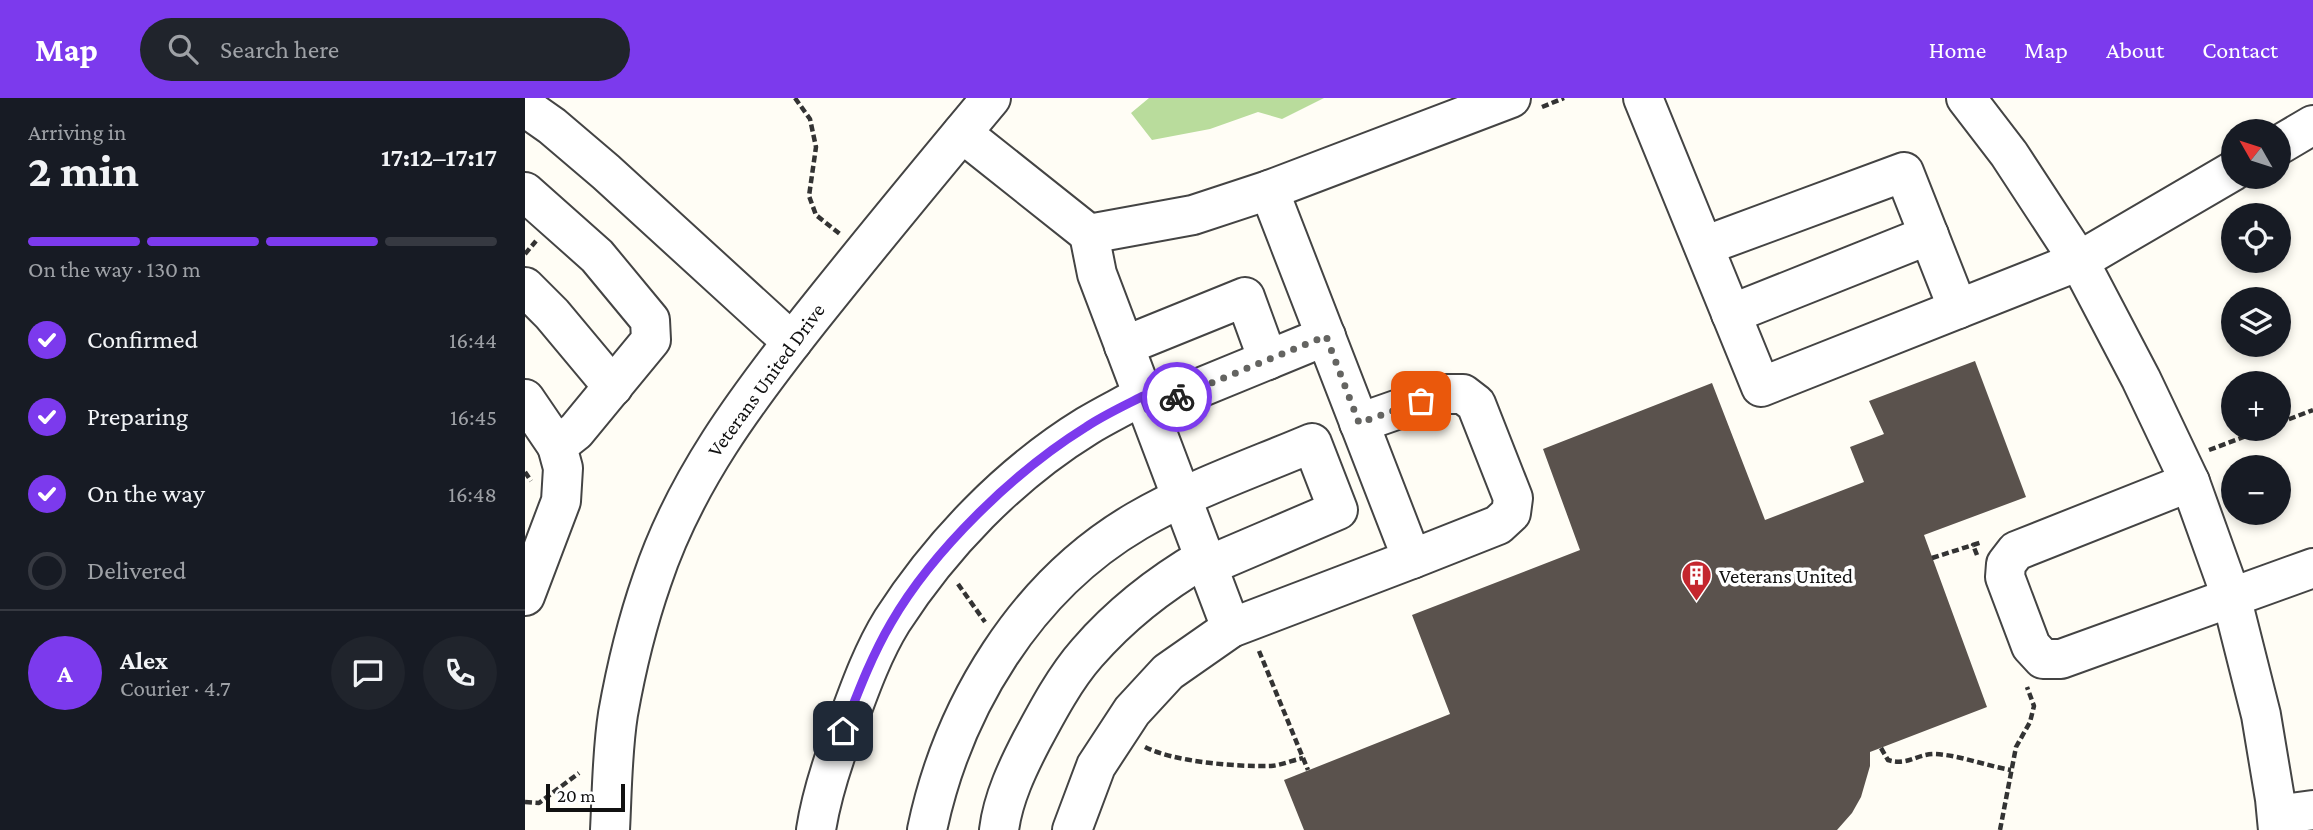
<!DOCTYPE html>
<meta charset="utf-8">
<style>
body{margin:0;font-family:"Crimson Pro",serif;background:#20242c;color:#f1f3f6;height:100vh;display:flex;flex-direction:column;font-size:26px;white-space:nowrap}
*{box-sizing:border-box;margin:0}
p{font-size:23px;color:#9ea1a6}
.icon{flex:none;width:38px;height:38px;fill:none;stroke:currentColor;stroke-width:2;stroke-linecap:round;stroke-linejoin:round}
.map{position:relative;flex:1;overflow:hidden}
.side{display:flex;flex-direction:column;background:#171b24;width:525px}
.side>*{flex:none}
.needle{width:46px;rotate:309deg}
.fabs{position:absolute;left:1696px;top:21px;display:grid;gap:14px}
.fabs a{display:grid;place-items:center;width:70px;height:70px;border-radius:50%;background:#171b24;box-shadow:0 4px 10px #0003;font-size:35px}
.scale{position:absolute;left:21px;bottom:18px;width:79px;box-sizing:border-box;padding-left:7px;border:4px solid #111;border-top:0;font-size:19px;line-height:24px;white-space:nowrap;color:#111;-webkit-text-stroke:5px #fff;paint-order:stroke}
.pin{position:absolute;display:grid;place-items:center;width:60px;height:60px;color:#fff;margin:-30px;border-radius:14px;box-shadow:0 4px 10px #0006}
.courier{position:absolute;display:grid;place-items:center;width:70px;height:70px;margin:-35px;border:5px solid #7c3aed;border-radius:50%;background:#fff;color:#222;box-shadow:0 2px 9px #0007}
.summary em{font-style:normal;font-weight:700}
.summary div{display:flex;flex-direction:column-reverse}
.summary{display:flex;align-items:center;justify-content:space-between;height:119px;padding:0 28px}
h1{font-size:46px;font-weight:700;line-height:52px}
.bar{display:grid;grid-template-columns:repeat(4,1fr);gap:10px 7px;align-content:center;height:84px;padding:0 28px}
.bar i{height:9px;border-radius:5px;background:#363941}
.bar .current{background:#7c3aed}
.bar p{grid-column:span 4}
.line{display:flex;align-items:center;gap:18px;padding:0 28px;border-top:2px solid #363941}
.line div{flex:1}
.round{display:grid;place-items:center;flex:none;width:74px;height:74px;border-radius:37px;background:#20242c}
ol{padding:0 28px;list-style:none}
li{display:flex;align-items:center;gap:21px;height:77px}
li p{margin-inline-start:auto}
li .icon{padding:7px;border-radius:50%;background:#7c3aed;color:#fff;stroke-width:4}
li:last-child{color:#9ea1a6}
li i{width:38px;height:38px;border:4px solid #363941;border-radius:50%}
header{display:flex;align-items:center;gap:42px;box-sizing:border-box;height:98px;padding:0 35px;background:#7c3aed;color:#fff}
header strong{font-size:33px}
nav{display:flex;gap:38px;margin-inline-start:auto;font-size:24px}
.search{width:490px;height:63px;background:#20242c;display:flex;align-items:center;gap:18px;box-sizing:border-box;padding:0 24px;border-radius:38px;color:#9ea1a6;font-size:26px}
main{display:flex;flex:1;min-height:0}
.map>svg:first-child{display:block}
</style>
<header>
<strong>Map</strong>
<div class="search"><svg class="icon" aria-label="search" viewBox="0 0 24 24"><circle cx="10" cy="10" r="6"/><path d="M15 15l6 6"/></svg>Search here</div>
<nav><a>Home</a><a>Map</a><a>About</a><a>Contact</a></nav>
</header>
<main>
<section class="side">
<div class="summary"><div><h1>2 min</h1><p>Arriving in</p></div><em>17:12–17:17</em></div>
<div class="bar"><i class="current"></i><i class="current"></i><i class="current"></i><i></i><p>On the way · 130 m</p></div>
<ol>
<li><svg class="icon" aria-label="check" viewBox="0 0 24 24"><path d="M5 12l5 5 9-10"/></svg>Confirmed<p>16:44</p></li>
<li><svg class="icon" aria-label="check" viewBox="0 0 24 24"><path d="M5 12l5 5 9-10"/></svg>Preparing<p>16:45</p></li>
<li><svg class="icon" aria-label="check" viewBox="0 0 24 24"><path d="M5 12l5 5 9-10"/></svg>On the way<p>16:48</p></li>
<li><i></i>Delivered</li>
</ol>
<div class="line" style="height:126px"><b class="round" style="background:#7c3aed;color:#fff">A</b><div><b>Alex</b><p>Courier · 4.7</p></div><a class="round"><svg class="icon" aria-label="chat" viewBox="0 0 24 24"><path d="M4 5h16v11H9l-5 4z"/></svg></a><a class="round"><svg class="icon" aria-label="phone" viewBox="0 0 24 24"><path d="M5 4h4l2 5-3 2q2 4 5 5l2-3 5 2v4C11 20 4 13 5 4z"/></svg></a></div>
</section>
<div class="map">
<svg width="1788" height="732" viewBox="0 0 1788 732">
<rect width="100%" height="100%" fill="#fffdf5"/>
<polygon fill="#b9dc9c" points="624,0 799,0 757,21 733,14 685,31 627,42 606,15"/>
<polygon fill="#5a524d" points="1450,263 1501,399 1399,437 1462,609 1345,654 1345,668 1336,699 1327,715 1312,732 779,732 759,682 925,616 887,517 1055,452 1018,351 1187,285 1240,422 1339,384 1325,349 1359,336 1344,303"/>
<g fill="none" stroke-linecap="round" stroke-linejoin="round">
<defs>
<g id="minor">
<polyline points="1118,0 1236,289 1554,163 1708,73"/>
<polyline points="1441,0 1484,56 1554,163 1616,281 1665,384 1706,498 1736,617 1750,701 1753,732"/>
<polyline points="0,9 27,28 81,74 267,244"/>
<polyline points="437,35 564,136 668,117 744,92 986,0"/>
<polyline points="1754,47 1788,27"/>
<polyline points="0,94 72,158 125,222 126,242 51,333 32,348 38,370 36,403 0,498"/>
<polyline points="564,136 572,176 706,530"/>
<polyline points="1179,148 1379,74 1433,211"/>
<polyline points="0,189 27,216 88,289"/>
<polyline points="1206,216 1404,137"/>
<polyline points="599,248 720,199 743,262"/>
<polyline points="0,301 32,348"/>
<polyline points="623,311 801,238"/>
<polyline points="834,325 917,296 938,296 951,306 988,400 986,415 973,427 887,461"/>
<polyline points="1665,384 1491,453 1481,466 1480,479 1506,548 1518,561 1536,561 1788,470"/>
<polyline points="1752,717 1788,712"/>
<path d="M85,732C87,694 87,654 93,616C101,571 112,525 127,482C160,383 221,302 285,221C344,147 405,73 466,0"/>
<path d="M291,732C297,693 310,656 324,620C336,587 349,552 367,523C416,447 484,376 562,328C580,317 599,308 618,297"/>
<path d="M402,732C428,608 501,488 612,423C667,391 728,370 787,345L813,412L682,468"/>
<path d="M474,732C478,700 493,669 507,642C523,612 540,580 562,555C595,517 636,485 679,460"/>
<polyline points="547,732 571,668 607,613 643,574 706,530 887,461 744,92"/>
</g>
</defs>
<use href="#minor" stroke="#444" stroke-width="42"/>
<g stroke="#333" stroke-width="4.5" stroke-dasharray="7 3.5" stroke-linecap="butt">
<polyline points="270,0 285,21 291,49 284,98 291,117 315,136"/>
<polyline points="1017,9 1039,0"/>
<polyline points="0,156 11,143"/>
<polyline points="1754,325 1788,312"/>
<polyline points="1684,352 1740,331"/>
<polyline points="0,374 6,383"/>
<polyline points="1452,457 1448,447 1457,444"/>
<polyline points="1407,460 1448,447"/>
<polyline points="433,486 460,524"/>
<polyline points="734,553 783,672"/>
<path d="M620,649C649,664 713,669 746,668C757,667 768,662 778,660"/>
<path d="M1356,650L1363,662C1383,668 1391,656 1410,656C1434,657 1462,668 1486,672"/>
<polyline points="0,704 14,705 54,675"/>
<polyline points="1475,732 1491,649 1505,624 1509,608 1502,589"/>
</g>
<use href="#minor" stroke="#fff" stroke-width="38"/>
</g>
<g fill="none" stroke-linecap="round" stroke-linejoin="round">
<polyline stroke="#646461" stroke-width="7" stroke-dasharray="0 12.6" points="652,299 801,238 834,325 896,303"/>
<path stroke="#7c3aed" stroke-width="9" d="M318,633C332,597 346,559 366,525C408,452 490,373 561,329C579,317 599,308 618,298L623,311L652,299"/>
</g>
<defs>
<symbol id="building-pin" viewBox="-11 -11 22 30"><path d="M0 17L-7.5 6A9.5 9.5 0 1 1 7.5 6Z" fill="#c4262e" stroke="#fff"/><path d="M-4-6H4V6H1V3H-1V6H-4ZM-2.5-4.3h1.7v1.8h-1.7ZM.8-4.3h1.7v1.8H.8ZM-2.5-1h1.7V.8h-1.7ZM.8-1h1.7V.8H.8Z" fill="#fff"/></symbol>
</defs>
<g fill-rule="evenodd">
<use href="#building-pin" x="1154" y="460" width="35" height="47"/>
</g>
<g text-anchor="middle" stroke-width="7" stroke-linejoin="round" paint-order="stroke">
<g font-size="21" fill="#111" stroke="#fff">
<text transform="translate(241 282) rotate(-54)" y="7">Veterans United Drive</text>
</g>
<g font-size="21" fill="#111" stroke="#fff" text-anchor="start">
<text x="1194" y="485">Veterans United</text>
</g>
</g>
</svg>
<div class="fabs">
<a><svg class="needle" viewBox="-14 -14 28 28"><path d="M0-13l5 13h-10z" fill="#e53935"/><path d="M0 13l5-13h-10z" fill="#9ea1a6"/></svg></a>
<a><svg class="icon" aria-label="locate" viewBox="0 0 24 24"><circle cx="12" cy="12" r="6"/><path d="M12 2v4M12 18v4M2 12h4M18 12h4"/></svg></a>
<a><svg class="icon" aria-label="layers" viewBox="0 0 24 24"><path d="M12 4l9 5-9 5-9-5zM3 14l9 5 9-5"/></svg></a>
<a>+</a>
<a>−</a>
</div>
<div class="scale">20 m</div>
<div class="pin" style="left:896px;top:303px;background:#ea580c"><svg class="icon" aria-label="bag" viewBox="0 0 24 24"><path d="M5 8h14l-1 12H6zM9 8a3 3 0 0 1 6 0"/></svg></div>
<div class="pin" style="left:318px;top:633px;background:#1f2937"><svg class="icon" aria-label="home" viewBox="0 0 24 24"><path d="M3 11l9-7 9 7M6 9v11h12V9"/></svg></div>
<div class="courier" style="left:652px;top:299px"><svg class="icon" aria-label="bike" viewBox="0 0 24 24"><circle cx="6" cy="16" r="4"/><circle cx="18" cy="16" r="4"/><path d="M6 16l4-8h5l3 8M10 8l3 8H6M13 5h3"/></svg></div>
</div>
</main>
